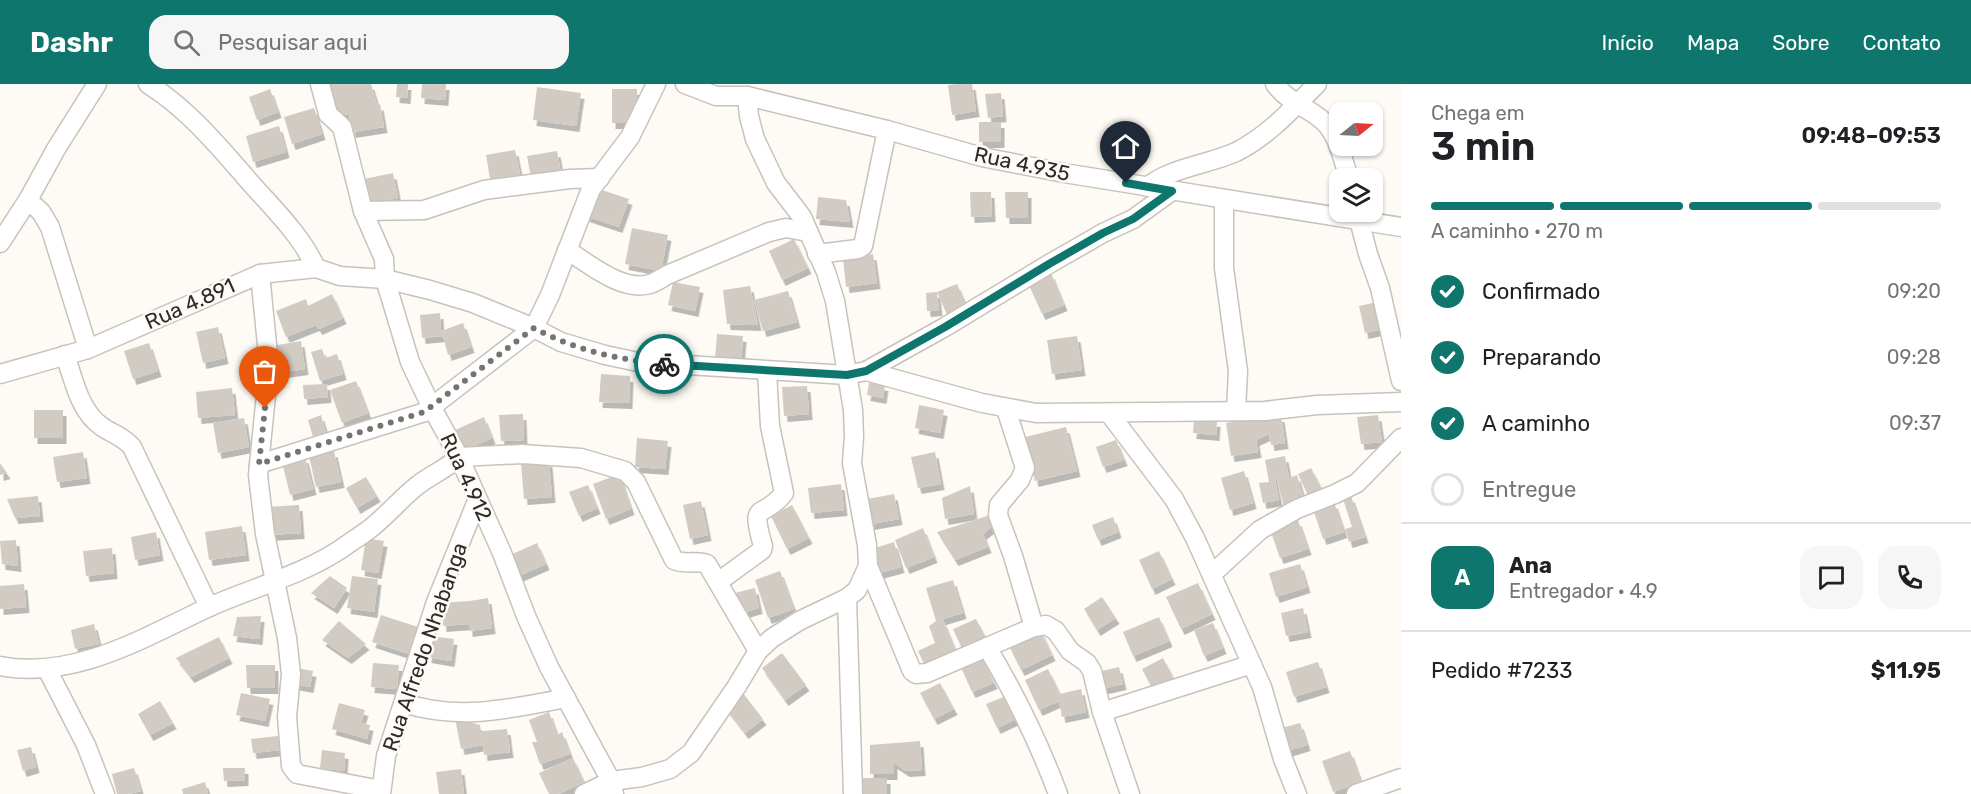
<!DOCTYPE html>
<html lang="pt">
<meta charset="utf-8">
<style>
body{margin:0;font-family:Rubik,sans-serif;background:#f6f6f6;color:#202124;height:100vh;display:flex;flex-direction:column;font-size:22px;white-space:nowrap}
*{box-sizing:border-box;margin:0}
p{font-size:20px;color:#757577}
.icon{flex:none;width:33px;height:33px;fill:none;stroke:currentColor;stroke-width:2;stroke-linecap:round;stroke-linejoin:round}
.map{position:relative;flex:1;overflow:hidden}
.drawer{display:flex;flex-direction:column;background:#fff;width:570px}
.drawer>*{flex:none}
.needle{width:39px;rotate:72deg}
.buttons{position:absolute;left:1329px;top:18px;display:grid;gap:12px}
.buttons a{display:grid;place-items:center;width:54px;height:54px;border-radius:12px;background:#fff;box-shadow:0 2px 4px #0004;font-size:30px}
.pin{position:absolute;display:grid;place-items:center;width:51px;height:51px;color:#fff;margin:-62px -26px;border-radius:50% 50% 50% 0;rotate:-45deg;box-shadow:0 0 6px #0007}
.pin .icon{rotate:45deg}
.courier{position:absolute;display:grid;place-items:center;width:60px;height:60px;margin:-30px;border:4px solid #0f766e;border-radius:50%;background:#fff;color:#222;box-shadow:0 2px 8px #0007}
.overview em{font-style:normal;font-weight:600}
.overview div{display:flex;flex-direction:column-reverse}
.overview{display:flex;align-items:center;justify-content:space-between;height:102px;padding:0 30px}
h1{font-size:39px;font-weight:600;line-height:45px}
.bar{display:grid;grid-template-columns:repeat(4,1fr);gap:9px 6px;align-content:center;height:72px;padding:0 30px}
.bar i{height:8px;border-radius:4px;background:#e0e0e0}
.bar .active{background:#0f766e}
.bar p{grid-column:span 4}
.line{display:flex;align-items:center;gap:15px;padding:0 30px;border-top:2px solid #e0e0e0}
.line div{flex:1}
.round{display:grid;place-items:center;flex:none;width:63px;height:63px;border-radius:18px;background:#f6f6f6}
ol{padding:0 30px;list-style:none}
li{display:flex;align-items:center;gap:18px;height:66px}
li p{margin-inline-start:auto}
li .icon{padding:6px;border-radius:50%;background:#0f766e;color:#fff;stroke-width:4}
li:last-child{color:#757577}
li i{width:33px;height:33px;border:3px solid #e0e0e0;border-radius:50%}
header{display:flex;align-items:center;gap:36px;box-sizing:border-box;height:84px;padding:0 30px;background:#0f766e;color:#fff}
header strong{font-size:28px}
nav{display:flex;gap:33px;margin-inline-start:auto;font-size:21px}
.search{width:420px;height:54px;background:#f6f6f6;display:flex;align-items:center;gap:15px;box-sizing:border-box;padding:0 21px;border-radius:18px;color:#757577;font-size:22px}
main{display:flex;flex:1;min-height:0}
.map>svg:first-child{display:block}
</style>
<header>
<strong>Dashr</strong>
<div class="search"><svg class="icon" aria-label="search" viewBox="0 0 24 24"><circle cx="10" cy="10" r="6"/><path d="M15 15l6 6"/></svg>Pesquisar aqui</div>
<nav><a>Início</a><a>Mapa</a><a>Sobre</a><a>Contato</a></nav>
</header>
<main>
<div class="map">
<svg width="1401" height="710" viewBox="0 0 1401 710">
<defs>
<filter id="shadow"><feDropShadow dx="3.5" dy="6" stdDeviation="0" flood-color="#0004"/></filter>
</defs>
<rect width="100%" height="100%" fill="#fefbf6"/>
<g fill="#d1cbc4" filter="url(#shadow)">
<polygon points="326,0 371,0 377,21 380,20 384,43 352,48 349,30 335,33"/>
<polygon points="397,0 408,0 407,14 396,13"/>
<polygon points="422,0 446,0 445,16 421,14"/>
<polygon points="958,0 972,0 976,27 952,31 948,1"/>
<polygon points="537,3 581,9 576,42 533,36"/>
<polygon points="270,5 278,28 257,36 249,13"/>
<rect x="612" y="5" width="25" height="34"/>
<polygon points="1001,9 1003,32 988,34 985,10"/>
<polygon points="314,24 322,50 292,60 284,33"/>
<rect x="979" y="38" width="22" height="20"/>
<polygon points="279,42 286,68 253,78 246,52"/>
<polygon points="515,66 521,95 491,101 486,71"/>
<polygon points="557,67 561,89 531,94 527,72"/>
<polygon points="393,89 398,114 368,120 364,95"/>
<polygon points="596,104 629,115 619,143 586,132"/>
<polygon points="970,108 991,108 992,132 971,133"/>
<polygon points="1005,108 1028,108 1028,134 1006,134"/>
<polygon points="818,113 846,116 850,138 816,135"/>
<polygon points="632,144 668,151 661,187 625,180"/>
<polygon points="794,155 808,184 782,196 769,167"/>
<polygon points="873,170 877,199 846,203 843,174"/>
<polygon points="1051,189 1064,221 1042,230 1028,199"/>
<polygon points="673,198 700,203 695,227 668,221"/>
<polygon points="957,200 968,225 948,233 937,208"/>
<polygon points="750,202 758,241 727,240 723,206"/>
<polygon points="788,207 797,238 763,247 754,216"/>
<polygon points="937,208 939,226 927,227 926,209"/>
<polygon points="332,210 343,234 319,245 316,241 286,253 276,227 306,215 308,222"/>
<polygon points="1377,218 1383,245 1365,249 1359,222"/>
<polygon points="440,229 441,247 463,239 471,263 448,271 443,252 422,254 420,231"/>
<polygon points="218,243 225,274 203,279 196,248"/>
<polygon points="717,250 743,252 741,277 715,275"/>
<polygon points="1077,252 1082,286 1052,290 1047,256"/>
<polygon points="301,257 305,285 277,289 272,262"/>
<polygon points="149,259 158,287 133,295 124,267"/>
<polygon points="322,265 325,274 337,270 343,290 320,297 311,268"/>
<polygon points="601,290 630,292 629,319 599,318"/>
<polygon points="356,297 368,329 342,339 330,306"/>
<polygon points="869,299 885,301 883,314 867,311"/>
<polygon points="327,300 328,313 304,315 303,301"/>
<polygon points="807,302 809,330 784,332 782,303"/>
<polygon points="232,304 235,331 198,334 196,308"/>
<polygon points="919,321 944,326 940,349 915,344"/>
<rect x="34" y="326" width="29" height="28"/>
<polygon points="523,330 524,356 501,357 499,331"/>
<polygon points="321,331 327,353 314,356 308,336"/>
<polygon points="1378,331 1382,358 1361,360 1357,333"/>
<polygon points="1266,332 1281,332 1285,359 1271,361 1269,350 1256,356 1258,368 1231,372 1226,339"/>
<polygon points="484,333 492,354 462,367 453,347"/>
<polygon points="244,334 249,363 218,369 213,339"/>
<polygon points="1194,335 1217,337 1216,351 1193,349"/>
<polygon points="1066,343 1077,387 1035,397 1025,353"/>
<polygon points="637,354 668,357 665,385 635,383"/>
<polygon points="1116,356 1124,376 1103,383 1096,363"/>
<polygon points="334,367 341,398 316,403 309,372"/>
<polygon points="83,368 87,394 57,398 53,373"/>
<polygon points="935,368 941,400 918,404 911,373"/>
<polygon points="1285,372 1289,394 1297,391 1305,420 1285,426 1277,397 1286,394 1275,396 1279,416 1263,419 1259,399 1269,398 1265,376"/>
<polygon points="305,373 313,405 290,411 282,378"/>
<polygon points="549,377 552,413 524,415 521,379"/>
<polygon points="0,379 7,389 0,391"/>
<polygon points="1311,384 1325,411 1311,418 1298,390"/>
<polygon points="1244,387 1253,419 1230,426 1221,394"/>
<polygon points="619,390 631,425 606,435 593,400"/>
<polygon points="366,393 377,412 357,424 346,404"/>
<polygon points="841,400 844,426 811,429 808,404"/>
<polygon points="588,401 597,424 579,432 569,408"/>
<polygon points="970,402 974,430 945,435 942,414"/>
<polygon points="894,410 899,435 871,440 867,415"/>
<polygon points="38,412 40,432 15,434 7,415"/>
<polygon points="1351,412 1365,453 1349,458 1345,445 1352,443 1343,415"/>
<polygon points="701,417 708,451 690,455 683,421"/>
<polygon points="1334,418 1344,448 1323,455 1313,425"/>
<polygon points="299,421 301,449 268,451 266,423"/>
<polygon points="792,421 809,454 787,465 771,432"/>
<polygon points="990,431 994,441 983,450 988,463 955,476 937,448"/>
<polygon points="1113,433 1118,448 1098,456 1092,441"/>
<polygon points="1298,436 1308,465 1280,474 1270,445"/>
<polygon points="242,442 246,471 209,476 205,448"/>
<polygon points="923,444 934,473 906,484 895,456"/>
<polygon points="156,448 160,471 135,476 131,453"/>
<polygon points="366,454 384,457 378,489 361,486"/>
<polygon points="16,456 18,482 2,480 0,457"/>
<polygon points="894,458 901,483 879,489 872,465"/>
<polygon points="537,459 546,480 519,492 510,471"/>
<polygon points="112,464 114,489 86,492 83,467"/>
<polygon points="1159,467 1172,495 1152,505 1139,476"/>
<polygon points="1300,480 1307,503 1276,513 1269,489"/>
<polygon points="780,487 794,525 768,534 755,496"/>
<polygon points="330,492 347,504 334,524 311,509"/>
<polygon points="352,492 378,495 374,528 347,524"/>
<polygon points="953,496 963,529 936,537 926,504"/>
<polygon points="1198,499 1212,530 1181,545 1166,513"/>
<polygon points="24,500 26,523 0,525 0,502"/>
<polygon points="755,504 759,524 745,528 743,520 738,522 735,509"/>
<polygon points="1102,513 1116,534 1097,546 1084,525"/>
<polygon points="488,514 492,544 469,547 469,540 443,542 441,519 470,517"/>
<polygon points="1303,524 1308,548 1286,552 1281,529"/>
<polygon points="381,531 418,543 409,570 372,558"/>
<polygon points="261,532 259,555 233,552 237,533"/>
<polygon points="1159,533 1169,557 1133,572 1123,548"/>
<polygon points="976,535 987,556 963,567 953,545"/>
<polygon points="943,536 956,568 926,584 918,567 935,559 929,542 936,537"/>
<polygon points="339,537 366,560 348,574 322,556"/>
<polygon points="1213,539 1223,564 1204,572 1194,546"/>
<polygon points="94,540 99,560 75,565 71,546"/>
<polygon points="1041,547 1052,571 1021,586 1009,562"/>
<polygon points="431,552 454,555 451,577 428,573"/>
<polygon points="219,553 229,574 191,593 176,574"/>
<polygon points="782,569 806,601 785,616 762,584"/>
<polygon points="981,570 994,599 972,608 959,579"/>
<polygon points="1163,574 1176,599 1155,610 1142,585"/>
<polygon points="1318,578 1326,603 1294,613 1286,588"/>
<polygon points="373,579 399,581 397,605 371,603"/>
<polygon points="246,581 275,581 275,604 247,604"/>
<polygon points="1119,583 1123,600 1101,605 1097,588"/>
<polygon points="297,584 313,587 310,603 294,600"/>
<polygon points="1048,585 1060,610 1081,605 1086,628 1062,633 1059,617 1039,626 1025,596"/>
<polygon points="940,599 954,625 934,635 920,609"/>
<polygon points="241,609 270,615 265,637 236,631"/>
<polygon points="743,609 763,635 745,649 725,623"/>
<polygon points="1006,612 1016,635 997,644 986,620"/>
<polygon points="160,617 173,639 150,651 138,630"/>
<polygon points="339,619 365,626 361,639 370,641 367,655 332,645"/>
<polygon points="549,628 557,651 562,648 570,670 540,680 532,658 537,658 529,636"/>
<polygon points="455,634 480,641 482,654 482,647 507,645 510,668 484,671 483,661 461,665"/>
<polygon points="1300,639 1307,661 1284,668 1278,645"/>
<polygon points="278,652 280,666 253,669 251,655"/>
<polygon points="920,657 922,686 906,687 894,679 894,690 870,690 870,661"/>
<polygon points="31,663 36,683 23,687 17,666"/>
<polygon points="322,666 345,669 344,687 320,684"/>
<polygon points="1350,667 1361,698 1333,708 1322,677"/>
<polygon points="573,674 584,698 558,710 549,710 539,689"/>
<polygon points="134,684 141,707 129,710 117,710 112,690"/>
<polygon points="223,684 245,684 245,696 224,697"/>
<polygon points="461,685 464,710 439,710 436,688"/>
<polygon points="857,694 887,694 887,710 858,710"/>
<polygon points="205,698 208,710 183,710 182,705"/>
</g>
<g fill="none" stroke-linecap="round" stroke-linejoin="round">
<defs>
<g id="street">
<path d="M148,0C185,23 214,57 242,89C268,120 299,147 316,184"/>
<polyline points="320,0 328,30 342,43 363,127 384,175 385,195 410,278 431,322 459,373 502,469 526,532 549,583 611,697 614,710"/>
<polyline points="685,0 716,12 747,12 887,46 982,73 1064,89 1401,143"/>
<path d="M1275,0C1289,20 1314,25 1327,41C1339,55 1343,77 1349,94"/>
<path d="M1147,103C1172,83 1207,81 1236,68C1268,52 1292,25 1317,0"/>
<polyline points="1224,115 1224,184 1238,287 1236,327"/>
<polyline points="28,116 41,128 50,143 88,265"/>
<polyline points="363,127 424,126 484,106 570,95 600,94"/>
<polyline points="1357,128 1368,170 1380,204 1401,297"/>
<polyline points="0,159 28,116 56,65 97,0"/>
<path d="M567,166C589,180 622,208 650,200C656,198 662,194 667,191L769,148L786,144L808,148"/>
<polyline points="817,170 858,165 863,162 887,46"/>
<polyline points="260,190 269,281 258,391 265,450 287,554 291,590 287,633 291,682 297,690 381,706"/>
<path d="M65,271C74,296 79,326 101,342C112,350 123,352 132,363L209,523"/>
<polyline points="866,287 982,319 1036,329 1265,327 1317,321 1401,318"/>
<polyline points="0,290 88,265 260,190 316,184 340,192 385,195 430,206 473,219 534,244 561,258 605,271 638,278 847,291 866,287 945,243 1049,180 1103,149 1133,135 1172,107"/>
<polyline points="1006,325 1025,384 1020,396 999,421 998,431 1013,472 1034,543"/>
<polyline points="1109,329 1174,415 1195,454 1262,603 1283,675 1297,710"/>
<polyline points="259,380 425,328 534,244 550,211 591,105 630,53 656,0"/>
<polyline points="868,482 912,587 916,590 927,589 1034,543 1046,541 1056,547 1070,567 1087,579 1092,587 1102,628 1130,710"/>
<polyline points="1212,490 1260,446 1297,425 1335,410 1357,399 1401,354"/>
<path d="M718,498L762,466L763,462C749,414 763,437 784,409L770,342L767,287"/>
<polyline points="847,514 853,710"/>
<path d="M987,563C1015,610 1039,659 1058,710"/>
<path d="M0,582C74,596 143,554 207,524C251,504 300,492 341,465C349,459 359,453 367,447C385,434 400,415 418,401C431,391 446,385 459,373L522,370L581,374L625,387L636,398L674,476C685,481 696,476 707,480L758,567"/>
<polyline points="47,585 86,661 105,710"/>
<path d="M404,619C459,637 510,625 566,614"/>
<polyline points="1102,628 1252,580"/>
<polyline points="381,710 386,672 436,518 477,417"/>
<polyline points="584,710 611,697 642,693 670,685 691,669 737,602 758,567 772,554 799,537 847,514 857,506 868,482 867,461 852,379 854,353 853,326 835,217 826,188 802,133 776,99 755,55 749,32 747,12"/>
<polyline points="1356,710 1401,694"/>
</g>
</defs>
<use href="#street" stroke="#c8c2bb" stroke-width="21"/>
<use href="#street" stroke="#fff" stroke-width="18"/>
</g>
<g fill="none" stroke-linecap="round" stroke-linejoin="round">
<path stroke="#767470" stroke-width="6" stroke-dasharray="0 10.8" d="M265,324L259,380L424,328L534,244C575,266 619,276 664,280"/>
<polyline stroke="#0f766e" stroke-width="8" points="664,280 847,291 866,287 945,243 1049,180 1103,149 1133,135 1172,107 1126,99"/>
</g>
<g text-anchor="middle" stroke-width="5" stroke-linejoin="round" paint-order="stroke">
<g font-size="21" fill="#2d2b28" stroke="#fefbf6">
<text transform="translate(1022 80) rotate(12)" y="7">Rua 4.935</text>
<text transform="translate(190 220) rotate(-24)" y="7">Rua 4.891</text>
<text transform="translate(466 393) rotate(65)" y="7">Rua 4.912</text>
<text transform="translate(425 563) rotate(-71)" y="7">Rua Alfredo Nhabanga</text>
</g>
</g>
</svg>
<div class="buttons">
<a><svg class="needle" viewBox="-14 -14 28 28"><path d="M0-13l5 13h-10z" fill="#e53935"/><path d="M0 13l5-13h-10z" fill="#757577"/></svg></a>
<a><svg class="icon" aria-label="layers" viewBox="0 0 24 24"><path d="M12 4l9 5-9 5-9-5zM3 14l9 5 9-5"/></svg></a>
</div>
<div class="pin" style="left:265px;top:324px;background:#ea580c"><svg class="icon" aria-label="bag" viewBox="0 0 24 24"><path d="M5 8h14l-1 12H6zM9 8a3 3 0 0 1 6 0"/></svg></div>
<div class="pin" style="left:1126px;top:99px;background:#1f2937"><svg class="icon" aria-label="home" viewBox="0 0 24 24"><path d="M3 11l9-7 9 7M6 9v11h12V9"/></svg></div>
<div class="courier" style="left:664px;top:280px"><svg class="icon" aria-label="bike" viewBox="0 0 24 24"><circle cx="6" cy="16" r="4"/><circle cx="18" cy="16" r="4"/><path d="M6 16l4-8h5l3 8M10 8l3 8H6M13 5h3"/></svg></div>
</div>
<section class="drawer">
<div class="overview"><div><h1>3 min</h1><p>Chega em</p></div><em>09:48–09:53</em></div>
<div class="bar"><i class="active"></i><i class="active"></i><i class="active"></i><i></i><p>A caminho · 270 m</p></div>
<ol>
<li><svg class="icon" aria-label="check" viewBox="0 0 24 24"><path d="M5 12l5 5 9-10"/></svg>Confirmado<p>09:20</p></li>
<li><svg class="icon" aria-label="check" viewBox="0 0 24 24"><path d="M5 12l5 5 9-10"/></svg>Preparando<p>09:28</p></li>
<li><svg class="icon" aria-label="check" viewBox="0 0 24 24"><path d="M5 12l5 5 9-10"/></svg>A caminho<p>09:37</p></li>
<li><i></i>Entregue</li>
</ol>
<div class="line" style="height:108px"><b class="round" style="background:#0f766e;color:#fff">A</b><div><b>Ana</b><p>Entregador · 4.9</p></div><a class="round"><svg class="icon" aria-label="chat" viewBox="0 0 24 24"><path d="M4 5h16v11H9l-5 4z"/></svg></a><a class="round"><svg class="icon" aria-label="phone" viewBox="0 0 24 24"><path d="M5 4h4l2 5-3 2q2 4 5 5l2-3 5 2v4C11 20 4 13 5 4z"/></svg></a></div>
<div class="line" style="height:78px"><div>Pedido #7233</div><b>$11.95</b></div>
</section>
</main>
